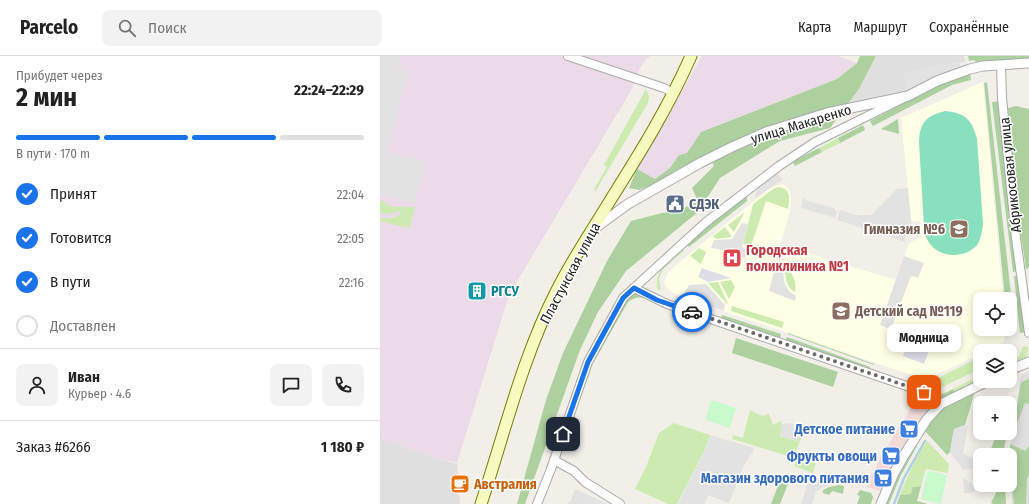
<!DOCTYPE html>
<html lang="ru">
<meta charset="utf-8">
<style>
body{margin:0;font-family:"Fira Sans Condensed",sans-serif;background:#f2f2f2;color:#222;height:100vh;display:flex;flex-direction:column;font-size:15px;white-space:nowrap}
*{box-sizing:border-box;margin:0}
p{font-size:13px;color:#767676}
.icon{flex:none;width:22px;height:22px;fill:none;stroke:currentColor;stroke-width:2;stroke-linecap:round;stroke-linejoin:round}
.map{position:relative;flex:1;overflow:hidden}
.sheet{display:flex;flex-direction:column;background:#fff;width:380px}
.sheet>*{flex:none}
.buttons{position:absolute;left:593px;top:236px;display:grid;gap:8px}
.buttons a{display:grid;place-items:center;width:44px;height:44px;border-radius:8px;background:#fff;box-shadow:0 2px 10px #0003;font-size:20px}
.pin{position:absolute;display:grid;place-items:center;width:34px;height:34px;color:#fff;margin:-17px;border-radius:8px;box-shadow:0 2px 6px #0006}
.courier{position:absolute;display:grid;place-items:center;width:40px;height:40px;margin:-20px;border:3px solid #1a73e8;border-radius:50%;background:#fff;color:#222;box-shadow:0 1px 5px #0007}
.bubble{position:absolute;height:28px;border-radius:8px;background:#fff;box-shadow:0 2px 10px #0003;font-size:13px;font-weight:700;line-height:28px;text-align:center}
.headline em{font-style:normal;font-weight:700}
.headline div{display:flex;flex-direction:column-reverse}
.headline{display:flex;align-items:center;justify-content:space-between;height:68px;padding:0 16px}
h1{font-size:26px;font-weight:700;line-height:30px}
.bar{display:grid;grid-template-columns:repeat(4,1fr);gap:6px 4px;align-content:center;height:48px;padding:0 16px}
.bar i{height:5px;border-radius:3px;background:#e0e0e0}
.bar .current{background:#1a73e8}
.bar p{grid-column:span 4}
.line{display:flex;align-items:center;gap:10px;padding:0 16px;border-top:1px solid #e0e0e0}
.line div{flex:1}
.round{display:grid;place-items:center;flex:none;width:42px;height:42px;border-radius:8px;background:#f2f2f2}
ol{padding:0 16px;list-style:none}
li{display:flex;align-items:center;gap:12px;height:44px}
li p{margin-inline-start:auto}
li .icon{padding:4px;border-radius:50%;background:#1a73e8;color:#fff;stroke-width:4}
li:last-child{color:#767676}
li i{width:22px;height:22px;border:2px solid #e0e0e0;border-radius:50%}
header{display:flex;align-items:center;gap:24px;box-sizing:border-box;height:56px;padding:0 20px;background:#fff;border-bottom:1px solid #e0e0e0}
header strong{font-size:19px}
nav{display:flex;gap:22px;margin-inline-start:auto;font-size:14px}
.search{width:280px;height:36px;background:#f2f2f2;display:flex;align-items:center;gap:10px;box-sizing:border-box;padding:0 14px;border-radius:8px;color:#767676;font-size:15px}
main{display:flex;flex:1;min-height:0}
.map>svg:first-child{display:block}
</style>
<header>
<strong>Parcelo</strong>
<div class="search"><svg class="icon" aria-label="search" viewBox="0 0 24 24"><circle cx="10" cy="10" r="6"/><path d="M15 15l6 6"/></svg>Поиск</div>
<nav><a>Карта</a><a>Маршрут</a><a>Сохранённые</a></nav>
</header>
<main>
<section class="sheet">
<div class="headline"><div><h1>2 мин</h1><p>Прибудет через</p></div><em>22:24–22:29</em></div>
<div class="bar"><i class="current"></i><i class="current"></i><i class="current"></i><i></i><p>В пути · 170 m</p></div>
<ol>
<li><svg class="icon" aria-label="check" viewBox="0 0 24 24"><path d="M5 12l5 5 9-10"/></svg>Принят<p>22:04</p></li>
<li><svg class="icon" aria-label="check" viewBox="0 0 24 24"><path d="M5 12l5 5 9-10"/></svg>Готовится<p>22:05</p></li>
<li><svg class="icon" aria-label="check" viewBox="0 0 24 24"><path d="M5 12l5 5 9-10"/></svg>В пути<p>22:16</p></li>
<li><i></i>Доставлен</li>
</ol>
<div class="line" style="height:72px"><a class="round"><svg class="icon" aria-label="person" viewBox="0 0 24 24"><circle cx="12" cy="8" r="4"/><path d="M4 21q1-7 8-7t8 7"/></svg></a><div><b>Иван</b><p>Курьер · 4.6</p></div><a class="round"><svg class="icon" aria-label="chat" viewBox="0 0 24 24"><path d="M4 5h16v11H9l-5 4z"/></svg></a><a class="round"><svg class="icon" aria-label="phone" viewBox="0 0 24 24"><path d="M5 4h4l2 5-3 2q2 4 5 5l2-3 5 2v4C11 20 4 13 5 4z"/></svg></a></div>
<div class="line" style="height:52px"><div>Заказ #6266</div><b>1 180 ₽</b></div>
</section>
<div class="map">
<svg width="649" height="448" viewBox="0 0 649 448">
<rect width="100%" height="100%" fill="#f2efe9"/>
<g fill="#e0dfdf">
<polygon points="496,0 584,0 585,6 550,11 526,32 527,37 508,41 493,42 468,48 479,33"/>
<polygon points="649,315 649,448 632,448 630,426 630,399 629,399 641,319"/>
<polygon points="0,382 59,403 77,408 80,448 0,448"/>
</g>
<polygon fill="#f2dad9" points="540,337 556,347 503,436 487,431 505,392 509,388"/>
<g fill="#ebdbe8">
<polygon points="0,0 270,0 263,7 258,16 252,33 129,239 77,407 59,403 0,382"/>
<polygon points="322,0 458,0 477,7 457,23 321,76 307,97 299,99 290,112 275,124 257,113"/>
</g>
<polygon fill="#ffffe5" points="603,26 623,243 600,243 600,273 625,273 624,286 606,295 600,295 600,298 546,324 302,241 293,237 286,231 284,226 289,215 369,149 391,132 402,128 406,130 410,135 411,145 409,159 399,192 399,206 405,204 407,191 516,224 529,187 541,181 540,165 531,166 521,62"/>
<g fill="#cdebb0">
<polygon points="266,33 269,40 268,47 215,136 214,133 227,111 224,109"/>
<polygon points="458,82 460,87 442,96 439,92"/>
<path d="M398,131C411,132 410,143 408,153L386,145L371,190L363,188L373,148L393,133Z"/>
<path d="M0,143L8,149L15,151H35L29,172L0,165V162C7,163 16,163 21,157L19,155L9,158L0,157Z"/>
<polygon points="365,156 354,176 348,169"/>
<polygon points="345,171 352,181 336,183 333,180"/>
<path d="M301,192L304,195L284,212L279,223L281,234H278C272,216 289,204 301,192Z"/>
<polygon points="319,192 326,196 321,208 310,200"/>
<path d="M404,211C413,215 417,227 415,236C405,231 406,221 404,211Z"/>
<polygon points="351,224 355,231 349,243 340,226"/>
<polygon points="338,226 348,248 347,248 328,227"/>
<polygon points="352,250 404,266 402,272 351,255"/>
<polygon points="643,290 648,291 647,303 631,310 630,305 639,301"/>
<polygon points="600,301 600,313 560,332 553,330 552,325"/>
<polygon points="600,319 600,325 576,338 573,333"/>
<polygon points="370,354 382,360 389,358 393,369 401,365 402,368 400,380 417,385 420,378 422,379 412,407 405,399 352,383 353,379 363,382"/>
<polygon points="294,367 330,379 326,391 297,448 288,448 255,433 266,411 279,377"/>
<path d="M547,385L569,408L568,417L546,413L541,430L534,431L531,438L520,439C527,420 536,402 547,385Z"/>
<polygon points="417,400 436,407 433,417 414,410"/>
</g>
<g fill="#add19e">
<polygon points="480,0 496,0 479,33 450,72 400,85 340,122 318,156 246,215 218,256 200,294 145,448 137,448 166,344 183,297 227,205 251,165 282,157 298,155 318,145 312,132 334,110 328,98 271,130 259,134 249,132 257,113 275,123 290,112 299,99 307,97 321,76 457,23 477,7"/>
<polygon points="588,0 649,0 649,2 596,6 594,4 589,5"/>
<polygon points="590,16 591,24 572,29 493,70 490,65 555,31"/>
<polygon points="607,26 634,265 630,266 630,243 625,243 604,27"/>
<polygon points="620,45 639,215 633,216 612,46"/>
<polygon points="636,50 649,53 649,212 646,213 636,145 628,52"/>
<polygon points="518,63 519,78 501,73"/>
<polygon points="483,69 485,74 460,87 458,82"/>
<polygon points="439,92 442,96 415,110 412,106"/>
<polygon points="367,140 367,145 309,191 307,188 327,170"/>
<polygon points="639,219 646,276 640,277 634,220"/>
<path d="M257,235L270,244C261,241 257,240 248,246L212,309L206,327L203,325L210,306L247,241Z"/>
<polygon points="342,259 401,278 400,283 341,262"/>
<polygon points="408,277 494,308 494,309 408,278"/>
<polygon points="407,281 490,311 489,314 405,285"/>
<polygon points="356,282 458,316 453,331 352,297"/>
<polygon points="649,322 649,348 645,347 632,380 641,327"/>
<polygon points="527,325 563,338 573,333 576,338 560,344 526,328"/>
<polygon points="595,335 585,369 574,373 570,396 567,399 544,374 549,366 563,351"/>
<polygon points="617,377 627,377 623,399 611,399 609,398"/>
<polygon points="533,388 537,390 520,421 509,448 505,448 516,419"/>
<polygon points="630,388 645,395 649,390 649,418 647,423 646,448 634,448 630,406"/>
<polygon points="402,419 410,423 400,448 391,448"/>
<polygon points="459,429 464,430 463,438 452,435 449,439 443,437 443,434 449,431"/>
<polygon points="620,429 625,429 626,448 613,448 611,447"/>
<polygon points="541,430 537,445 548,448 517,448 520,439 531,438 533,431"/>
<polygon points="480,434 491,437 493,441 491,448 477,448 480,440 477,439"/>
</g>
<g fill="#c8facc">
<polygon points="331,344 356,352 350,372 325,364"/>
<polygon points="548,415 567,419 561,448 541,443"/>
</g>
<path fill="#88e0be" d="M565,55C585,57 592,63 597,83L603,168C602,175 601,183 597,189C584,204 556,202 547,183C545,180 545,175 544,171L539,86C540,66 546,60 565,55Z"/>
<g fill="#e2e2e2">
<polygon points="0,0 21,0 18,13 28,15 7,96 45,106 35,147 0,138"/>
<polygon points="580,7 580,16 528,40 523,17 550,11"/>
<polygon points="395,112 402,124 375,142 378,127"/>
<polygon points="528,132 532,173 525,174 525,186 457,164 460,154 475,159 491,159 517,133"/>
<polygon points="423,141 427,145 454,152 457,157 455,162 421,152"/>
<polygon points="362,167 368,168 362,191 367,193 365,202 338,193 331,192 334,184 352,183"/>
<polygon points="524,200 544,207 538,222 531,220 511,273 500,269"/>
<polygon points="403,211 404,226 409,235 416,240 415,245 389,235 395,212"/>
<polygon points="326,228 345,249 344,255 302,241 309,229"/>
<polygon points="635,340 631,367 630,367 630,347 606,347 610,341 622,346 623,342"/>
<polygon points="409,367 422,371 417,385 400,380 402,368"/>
<polygon points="585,369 588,370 583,397 596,405 593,412 583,414 570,396 574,373"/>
<polygon points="330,379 374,392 372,397 364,409 349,447 328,439 324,448 298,448 326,391"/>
<polygon points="458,417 459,424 436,435 432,448 421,448 429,423"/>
<polygon points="583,422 596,430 593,437 584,437"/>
<polygon points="195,433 228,448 187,448 188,446 190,447"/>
</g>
<g fill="#dddde8">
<polygon points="322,212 351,222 328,226 318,221"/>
<polygon points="535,268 556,276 544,308 523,300"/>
</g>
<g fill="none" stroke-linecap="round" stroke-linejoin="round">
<polyline stroke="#aad3df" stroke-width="2.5" points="514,448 524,422 545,385"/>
<defs>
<g id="minor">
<polyline points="188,0 284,32 293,37"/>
<polyline points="621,9 622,42 636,182 649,277"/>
<polyline points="254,232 287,248 544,336 561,348"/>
<polyline points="174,404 194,415 205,426 240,448"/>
<polyline points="157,448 171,413 208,306 243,242 325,167 399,110 435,86 522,43"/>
</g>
<g id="tertiary">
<polyline points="215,172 248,148 320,107 352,91 386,76 447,57 528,40 557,25 590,13 603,10 649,7"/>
<polyline points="630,314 649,306"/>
<polyline points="501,448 514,417 523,401 547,363 561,348 608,325"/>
</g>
<path id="secondary" d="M101,448C125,376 142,302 177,234C193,202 213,173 231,143C260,97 289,50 311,0"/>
</defs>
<use href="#minor" stroke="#a9a9a9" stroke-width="10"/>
<use href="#tertiary" stroke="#a9a9a9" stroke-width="11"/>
<use href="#secondary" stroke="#707d05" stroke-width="13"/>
<use href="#minor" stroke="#fff" stroke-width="8"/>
<use href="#tertiary" stroke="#fff" stroke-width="9"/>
<use href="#secondary" stroke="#f7fabf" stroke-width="11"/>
</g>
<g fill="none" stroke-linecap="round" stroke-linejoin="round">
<polyline stroke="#6b6a68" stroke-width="4" stroke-dasharray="0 7.2" points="312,256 544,336"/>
<polyline stroke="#1a73e8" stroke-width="5" points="183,378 208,306 243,242 254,232 277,244 312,256"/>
</g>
<defs>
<symbol id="civic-square" viewBox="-11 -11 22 22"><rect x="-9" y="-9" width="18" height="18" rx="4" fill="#5c6f8a" stroke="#fff"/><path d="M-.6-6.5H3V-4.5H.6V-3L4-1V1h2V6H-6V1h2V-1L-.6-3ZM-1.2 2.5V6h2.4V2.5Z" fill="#fff"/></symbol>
<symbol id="school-square" viewBox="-11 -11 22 22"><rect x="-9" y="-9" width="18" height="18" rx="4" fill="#8d6e63" stroke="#fff"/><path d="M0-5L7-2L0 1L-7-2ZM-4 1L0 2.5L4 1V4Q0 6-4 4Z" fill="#fff"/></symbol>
<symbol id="hospital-square" viewBox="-11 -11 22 22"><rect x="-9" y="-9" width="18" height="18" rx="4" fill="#e0444e" stroke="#fff"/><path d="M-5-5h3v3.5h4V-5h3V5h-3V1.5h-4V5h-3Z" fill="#fff"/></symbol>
<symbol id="building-square" viewBox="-11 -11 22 22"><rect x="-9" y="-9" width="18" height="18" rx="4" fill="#0f9aa8" stroke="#fff"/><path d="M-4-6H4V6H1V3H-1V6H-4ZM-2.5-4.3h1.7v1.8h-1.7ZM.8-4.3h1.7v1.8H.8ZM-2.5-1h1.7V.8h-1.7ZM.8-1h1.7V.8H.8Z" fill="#fff"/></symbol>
<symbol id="supermarket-square" viewBox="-11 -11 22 22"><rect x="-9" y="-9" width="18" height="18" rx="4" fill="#3f7fe0" stroke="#fff"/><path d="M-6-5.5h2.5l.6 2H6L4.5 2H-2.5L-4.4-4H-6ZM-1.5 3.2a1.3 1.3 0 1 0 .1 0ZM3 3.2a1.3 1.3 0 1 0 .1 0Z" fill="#fff"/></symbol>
<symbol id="cafe-square" viewBox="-11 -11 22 22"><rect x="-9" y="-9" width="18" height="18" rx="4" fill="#e8710a" stroke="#fff"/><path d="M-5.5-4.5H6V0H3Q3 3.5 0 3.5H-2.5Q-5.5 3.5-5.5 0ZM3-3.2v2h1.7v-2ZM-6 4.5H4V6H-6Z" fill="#fff"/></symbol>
</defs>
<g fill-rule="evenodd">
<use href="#civic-square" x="284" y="137" width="22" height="22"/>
<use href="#school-square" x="568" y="162" width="22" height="22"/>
<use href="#hospital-square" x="341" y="191" width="22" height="22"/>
<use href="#building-square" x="86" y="224" width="22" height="22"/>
<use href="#school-square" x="450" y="244" width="22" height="22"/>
<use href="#supermarket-square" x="518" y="362" width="22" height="22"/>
<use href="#supermarket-square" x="500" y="389" width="22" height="22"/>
<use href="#supermarket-square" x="492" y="411" width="22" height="22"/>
<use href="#cafe-square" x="69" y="417" width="22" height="22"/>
</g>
<g text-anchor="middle" stroke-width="3" stroke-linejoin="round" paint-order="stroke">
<g font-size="14" fill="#222" stroke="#fff">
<text transform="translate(421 68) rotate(-17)" y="5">улица Макаренко</text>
<text transform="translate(630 119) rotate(-96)" y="5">Абрикосовая улица</text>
<text transform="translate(190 217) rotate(-62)" y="5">Пластунская улица</text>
</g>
<g font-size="14" font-weight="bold" fill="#4e5e75" stroke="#fff" text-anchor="start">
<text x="309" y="153">СДЭК</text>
</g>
<g font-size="14" font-weight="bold" fill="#785e54" stroke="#fff" text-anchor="end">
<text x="565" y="178">Гимназия №6</text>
<text x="475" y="260" text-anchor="start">Детский сад №119</text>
</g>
<g font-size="14" font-weight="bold" fill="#be3a42" stroke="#fff" text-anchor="start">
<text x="366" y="199">Городская<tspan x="366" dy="16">поликлиника №1</tspan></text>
</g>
<g font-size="14" font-weight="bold" fill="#0d838f" stroke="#fff" text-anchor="start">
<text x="111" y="240">РГСУ</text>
</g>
<g font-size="14" font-weight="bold" fill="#366cbe" stroke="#fff" text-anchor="end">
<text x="515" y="378">Детское питание</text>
<text x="497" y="405">Фрукты овощи</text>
<text x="489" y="427">Магазин здорового питания</text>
</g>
<g font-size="14" font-weight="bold" fill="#c56008" stroke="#fff" text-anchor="start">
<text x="94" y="433">Австралия</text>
</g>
</g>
</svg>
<div class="buttons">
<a><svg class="icon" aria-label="locate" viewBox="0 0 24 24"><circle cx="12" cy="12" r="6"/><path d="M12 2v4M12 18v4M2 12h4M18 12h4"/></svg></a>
<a><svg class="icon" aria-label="layers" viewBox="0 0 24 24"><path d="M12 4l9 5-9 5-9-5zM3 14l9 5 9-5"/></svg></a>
<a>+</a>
<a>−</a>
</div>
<div class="pin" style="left:544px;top:336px;background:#ea580c"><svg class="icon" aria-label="bag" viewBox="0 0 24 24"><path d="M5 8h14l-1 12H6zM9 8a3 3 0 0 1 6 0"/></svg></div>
<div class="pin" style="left:183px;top:378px;background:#1f2937"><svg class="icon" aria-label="home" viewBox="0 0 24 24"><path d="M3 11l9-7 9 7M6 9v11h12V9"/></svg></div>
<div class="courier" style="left:312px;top:256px"><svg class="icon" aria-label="car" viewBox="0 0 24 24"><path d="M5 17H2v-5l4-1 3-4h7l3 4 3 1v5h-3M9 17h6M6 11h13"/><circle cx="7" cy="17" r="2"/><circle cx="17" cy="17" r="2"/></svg></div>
<div class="bubble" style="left:507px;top:268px;width:74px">Модница</div>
</div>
</main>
